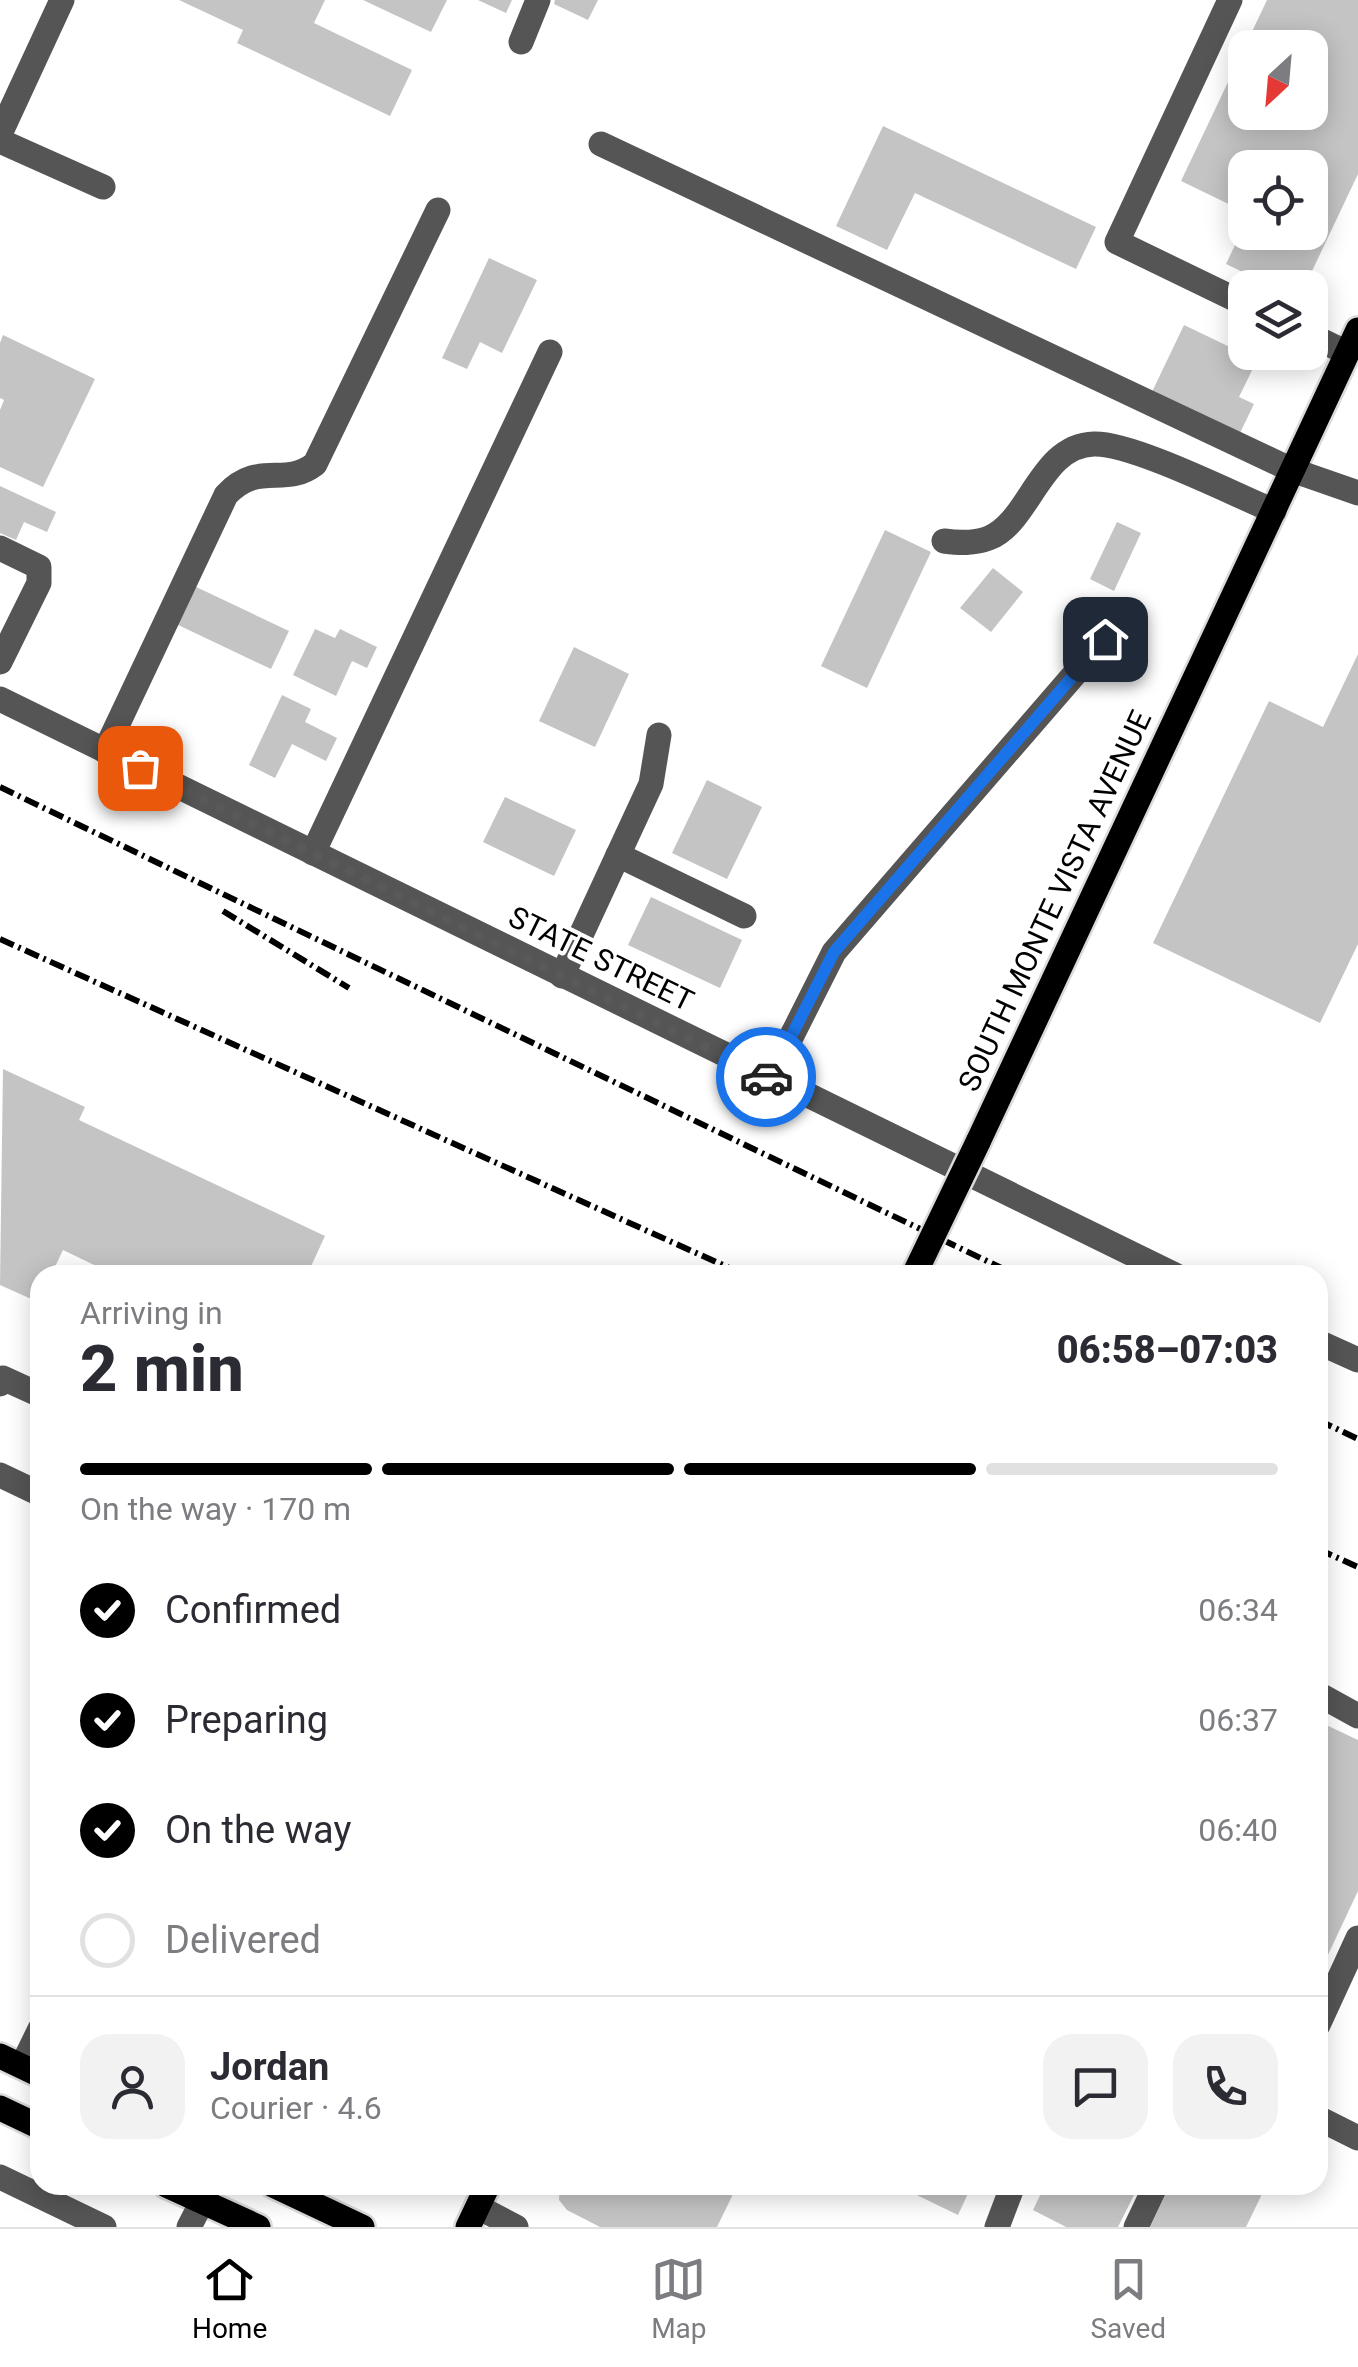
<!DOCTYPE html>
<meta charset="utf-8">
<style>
body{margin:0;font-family:Roboto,sans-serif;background:#f2f2f3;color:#2b2b33;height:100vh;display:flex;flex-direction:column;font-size:38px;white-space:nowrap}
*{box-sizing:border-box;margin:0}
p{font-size:32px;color:#7c7c81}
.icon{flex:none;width:55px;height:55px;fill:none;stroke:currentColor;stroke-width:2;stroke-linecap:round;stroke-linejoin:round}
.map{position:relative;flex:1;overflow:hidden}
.panel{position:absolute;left:30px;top:1265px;width:1298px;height:930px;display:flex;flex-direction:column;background:#fff;border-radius:30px;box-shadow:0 5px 25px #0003}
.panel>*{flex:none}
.needle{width:65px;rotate:206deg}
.controls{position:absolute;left:1228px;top:30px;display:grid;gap:20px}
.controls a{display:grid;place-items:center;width:100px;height:100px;border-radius:20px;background:#fff;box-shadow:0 5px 25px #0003;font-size:50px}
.pin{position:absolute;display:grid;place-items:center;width:85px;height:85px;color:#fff;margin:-42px;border-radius:20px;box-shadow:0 5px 15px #0006}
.courier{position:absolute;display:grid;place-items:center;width:100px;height:100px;margin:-50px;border:8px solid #1a73e8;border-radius:50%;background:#fff;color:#222;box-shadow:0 2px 12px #0007}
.head em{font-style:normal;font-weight:800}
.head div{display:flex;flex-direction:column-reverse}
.head{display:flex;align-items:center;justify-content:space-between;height:170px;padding:0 50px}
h1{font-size:65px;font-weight:800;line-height:75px}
.bar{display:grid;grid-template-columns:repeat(4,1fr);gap:15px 10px;align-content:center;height:120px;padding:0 50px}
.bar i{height:12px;border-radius:8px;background:#e1e1e2}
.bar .selected{background:#000}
.bar p{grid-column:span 4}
.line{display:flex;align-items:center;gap:25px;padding:0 50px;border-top:2px solid #e1e1e2}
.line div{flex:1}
.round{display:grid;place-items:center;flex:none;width:105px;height:105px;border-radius:30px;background:#f2f2f3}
ol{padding:0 50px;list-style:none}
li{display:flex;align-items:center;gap:30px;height:110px}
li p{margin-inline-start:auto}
li .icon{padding:10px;border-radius:50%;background:#000;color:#fff;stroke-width:4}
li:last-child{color:#7c7c81}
li i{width:55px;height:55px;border:5px solid #e1e1e2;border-radius:50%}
.tab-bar{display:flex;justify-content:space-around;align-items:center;height:140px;border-top:2px solid #e1e1e2;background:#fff;font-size:28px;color:#7c7c81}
.tab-bar a{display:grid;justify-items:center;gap:5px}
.tab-bar .selected{color:#000}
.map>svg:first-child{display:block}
</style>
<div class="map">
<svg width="1358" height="2227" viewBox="0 0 1358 2227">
<rect width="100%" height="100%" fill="#fff"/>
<g fill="#c4c4c4" fill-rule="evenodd">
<polygon points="179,0 325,0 314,23 412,70 390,116 237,43 243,30"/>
<polygon points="363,0 447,0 431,32"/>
<polygon points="478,0 512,0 506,13"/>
<polygon points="555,0 598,0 588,20 554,4"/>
<path d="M1267,0H1358V174L1304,288H1276L1226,264L1245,224V232H1310V168H1245V212L1181,181ZM1245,48H1310V112H1245Z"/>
<polygon points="883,126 1096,227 1076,269 915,193 887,250 836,226"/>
<polygon points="489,258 537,280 502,353 480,342 467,369 442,358"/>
<polygon points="1184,325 1257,360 1239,397 1254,404 1239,435 1151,394"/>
<polygon points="3,335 95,379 43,487 0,467 0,410 4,400 0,398 0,343"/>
<polygon points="0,486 56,512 47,532 24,522 16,540 0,533"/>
<polygon points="1117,522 1141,533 1114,591 1090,579"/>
<polygon points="885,530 931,552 867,688 821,666"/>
<polygon points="993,568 1023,592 991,632 960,608"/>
<polygon points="192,585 289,631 271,669 174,623"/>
<polygon points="315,629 335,638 340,629 377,647 367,668 352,661 336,696 293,675"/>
<polygon points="574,647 629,674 595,747 539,721"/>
<polygon points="1358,654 1358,944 1320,1023 1153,943 1269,701 1323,727"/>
<polygon points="282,695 311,709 305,722 337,738 326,761 292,744 275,778 249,765"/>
<polygon points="707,780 762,807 727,879 672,853"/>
<polygon points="505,797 576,830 554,876 483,842"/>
<polygon points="651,897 742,940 720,988 628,945"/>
<polygon points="3,1069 85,1107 79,1120 325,1236 307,1275 115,1275 63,1250 51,1275 40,1275 38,1302 0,1285"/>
<polygon points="1322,1723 1358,1740 1358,1891 1326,1959 1318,1955 1318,1731"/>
<polygon points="560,2185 723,2185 735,2190 717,2227 600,2227 567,2210 559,2200"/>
<polygon points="896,2185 972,2185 958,2215"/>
<polygon points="1045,2185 1139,2185 1118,2227 1066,2227 1033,2210"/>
<polygon points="1170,2185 1244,2185 1262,2194 1246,2227 1150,2227"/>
</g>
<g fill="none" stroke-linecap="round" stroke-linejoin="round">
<defs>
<g id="major">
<polyline points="978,1142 1358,330"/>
<polyline points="0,2056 40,2075"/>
<polyline points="0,2108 40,2127"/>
<polyline points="166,2185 258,2227"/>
<polyline points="273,2185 362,2227"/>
<polyline points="468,2227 488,2185"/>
</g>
</defs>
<use href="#major" stroke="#dbdbdb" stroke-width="30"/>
<g stroke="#555" stroke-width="25">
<polyline points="1230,0 1117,242 1245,304"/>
<polyline points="521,42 538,0"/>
<polyline points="0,134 62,0"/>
<polyline points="0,141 103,187"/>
<polyline points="601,144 1292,470 1358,493"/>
<polyline points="1310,335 1347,353"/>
<path d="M944,541C959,543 974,544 989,538C1030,522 1040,445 1094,444C1133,443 1233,494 1274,511"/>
<polyline points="0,548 39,567 39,583 0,662"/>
<polyline points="0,699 1175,1275"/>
<path d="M105,751L226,495C259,460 284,488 315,464L438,210"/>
<polyline points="313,853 550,352"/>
<polyline points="618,855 744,916"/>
<polyline points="562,976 651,784 659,735"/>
<polyline points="770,1079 834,952 1105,639"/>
<polyline points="1318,1342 1358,1360"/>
<polyline points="0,1384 3,1378 40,1395"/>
<polyline points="0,1475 40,1494"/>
<polyline points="1318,1694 1358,1716"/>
<polyline points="1318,2025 1358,1938"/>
<polyline points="22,2066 40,2029"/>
<polyline points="1318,2118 1358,2138"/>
<polyline points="0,2177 104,2227"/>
<polyline points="478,2207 516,2227"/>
<polyline points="189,2227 202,2202"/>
<polyline points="997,2227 1013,2185"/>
<polyline points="1136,2227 1156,2185"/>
</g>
<use href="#major" stroke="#000" stroke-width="25"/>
<g stroke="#000" stroke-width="6" stroke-dasharray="15 5 2.5 5" stroke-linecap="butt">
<polyline points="0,787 1016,1275"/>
<polyline points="223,911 349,988"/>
<polyline points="0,939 745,1275"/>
<polyline points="1318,1420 1358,1439"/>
<polyline points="1318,1549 1358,1567"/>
</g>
<defs>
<polyline id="major-bridge" points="914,1275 978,1142"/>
</defs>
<use href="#major-bridge" stroke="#dbdbdb" stroke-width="30" stroke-linecap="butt"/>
<use href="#major-bridge" stroke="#000" stroke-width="25"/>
</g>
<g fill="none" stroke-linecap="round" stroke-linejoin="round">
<polyline stroke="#595959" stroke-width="10" stroke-dasharray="0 18" points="140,768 766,1077"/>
<polyline stroke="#1a73e8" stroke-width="12" points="766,1077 770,1078 834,952 1105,639"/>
</g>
<g text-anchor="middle" stroke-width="8" stroke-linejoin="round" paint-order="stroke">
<g font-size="30" fill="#000" stroke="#fff">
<text transform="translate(1055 901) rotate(-65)" y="10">SOUTH MONTE VISTA AVENUE</text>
<text transform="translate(601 959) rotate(26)" y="10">STATE STREET</text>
</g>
</g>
</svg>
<div class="controls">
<a><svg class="needle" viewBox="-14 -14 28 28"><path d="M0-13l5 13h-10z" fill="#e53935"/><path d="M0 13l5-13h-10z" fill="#7c7c81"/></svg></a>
<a><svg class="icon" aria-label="locate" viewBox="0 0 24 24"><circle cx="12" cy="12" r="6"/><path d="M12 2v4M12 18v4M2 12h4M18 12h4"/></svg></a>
<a><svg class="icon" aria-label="layers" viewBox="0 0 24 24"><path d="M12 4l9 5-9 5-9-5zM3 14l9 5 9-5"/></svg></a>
</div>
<div class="pin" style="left:140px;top:768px;background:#ea580c"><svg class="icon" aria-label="bag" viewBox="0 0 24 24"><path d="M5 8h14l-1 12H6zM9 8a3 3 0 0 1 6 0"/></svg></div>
<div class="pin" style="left:1105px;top:639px;background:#1f2937"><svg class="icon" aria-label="home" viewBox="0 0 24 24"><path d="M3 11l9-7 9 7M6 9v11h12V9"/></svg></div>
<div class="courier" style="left:766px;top:1077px"><svg class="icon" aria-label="car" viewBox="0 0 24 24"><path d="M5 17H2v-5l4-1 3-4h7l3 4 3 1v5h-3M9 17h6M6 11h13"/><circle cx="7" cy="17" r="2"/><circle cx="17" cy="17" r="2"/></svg></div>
<section class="panel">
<div class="head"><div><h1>2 min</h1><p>Arriving in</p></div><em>06:58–07:03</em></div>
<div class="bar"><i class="selected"></i><i class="selected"></i><i class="selected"></i><i></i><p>On the way · 170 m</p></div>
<ol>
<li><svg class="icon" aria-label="check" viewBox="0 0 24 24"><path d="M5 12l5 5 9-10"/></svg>Confirmed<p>06:34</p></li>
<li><svg class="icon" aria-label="check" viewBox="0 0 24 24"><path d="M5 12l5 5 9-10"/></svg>Preparing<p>06:37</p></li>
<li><svg class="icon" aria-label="check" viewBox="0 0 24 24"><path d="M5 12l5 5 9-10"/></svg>On the way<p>06:40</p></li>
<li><i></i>Delivered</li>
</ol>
<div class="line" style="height:180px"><a class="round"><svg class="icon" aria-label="person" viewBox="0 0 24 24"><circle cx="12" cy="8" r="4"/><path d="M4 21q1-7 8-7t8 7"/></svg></a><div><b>Jordan</b><p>Courier · 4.6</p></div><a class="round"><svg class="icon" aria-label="chat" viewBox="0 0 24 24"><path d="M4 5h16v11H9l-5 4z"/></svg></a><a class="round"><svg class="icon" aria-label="phone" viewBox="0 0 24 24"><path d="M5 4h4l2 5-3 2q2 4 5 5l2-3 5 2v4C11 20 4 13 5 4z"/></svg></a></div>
</section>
</div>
<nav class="tab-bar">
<a class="selected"><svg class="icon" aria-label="home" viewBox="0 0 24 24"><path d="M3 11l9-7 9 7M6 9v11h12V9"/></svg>Home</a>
<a><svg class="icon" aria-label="map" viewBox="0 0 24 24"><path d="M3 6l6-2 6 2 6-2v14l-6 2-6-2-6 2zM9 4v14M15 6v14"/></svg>Map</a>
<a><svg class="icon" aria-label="saved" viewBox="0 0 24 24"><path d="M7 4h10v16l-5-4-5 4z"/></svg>Saved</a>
</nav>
